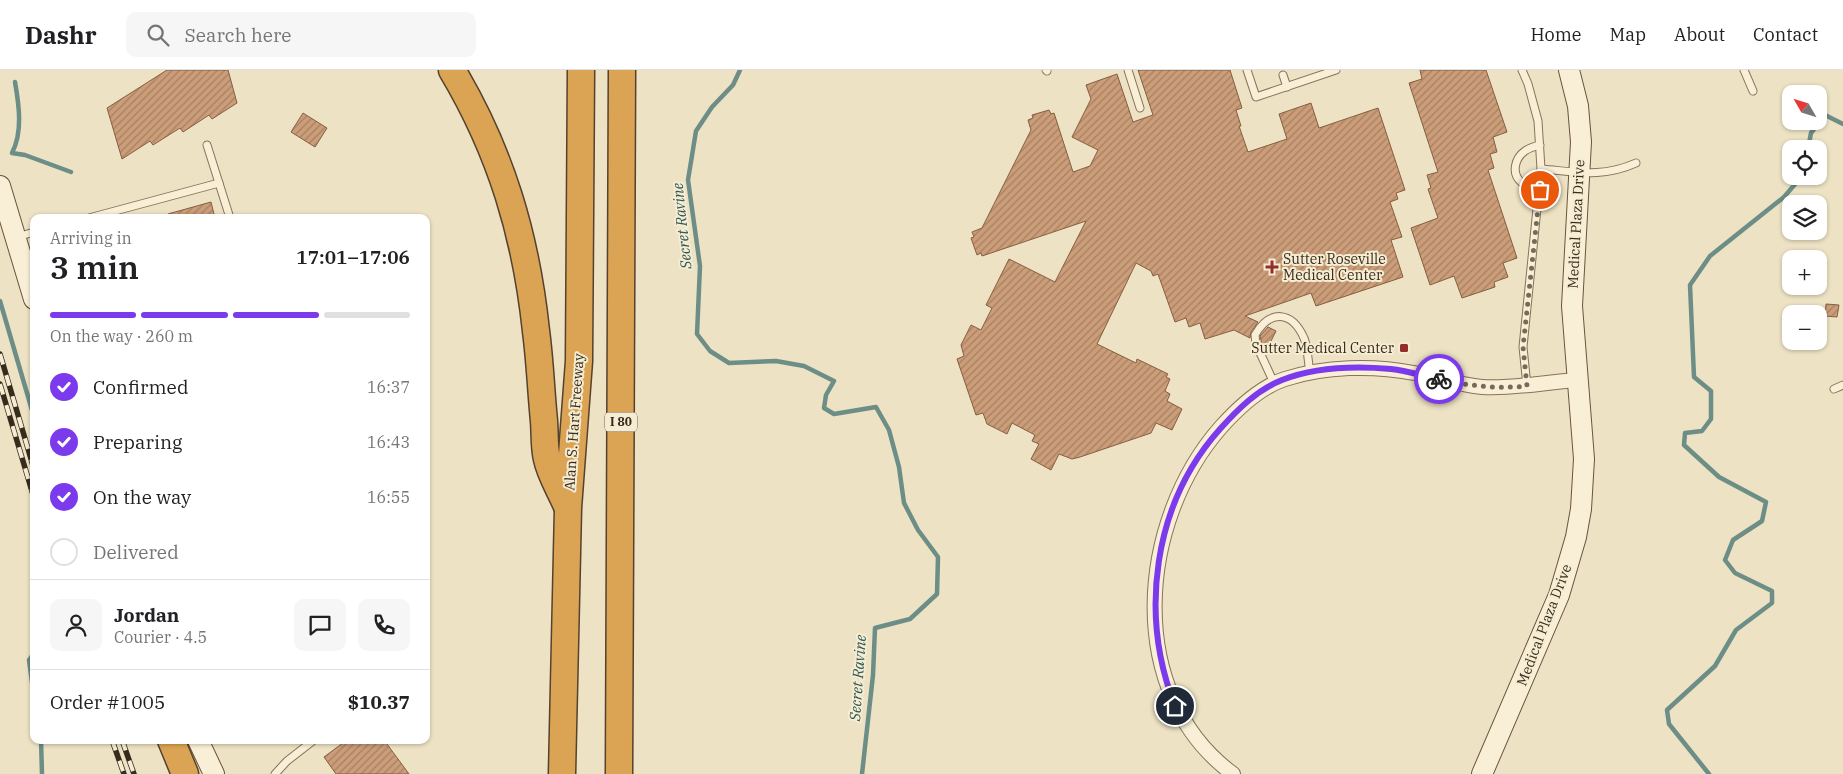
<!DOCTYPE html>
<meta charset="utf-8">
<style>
body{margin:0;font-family:"IBM Plex Serif",serif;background:#f6f6f6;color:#202124;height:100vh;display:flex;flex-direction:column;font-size:19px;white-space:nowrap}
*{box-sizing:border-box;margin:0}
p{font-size:16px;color:#757577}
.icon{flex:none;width:28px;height:28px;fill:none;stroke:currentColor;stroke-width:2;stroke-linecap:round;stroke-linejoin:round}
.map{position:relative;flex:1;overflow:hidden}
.sheet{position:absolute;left:30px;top:144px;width:400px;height:530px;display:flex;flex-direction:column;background:#fff;border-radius:10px;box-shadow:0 1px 4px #0004}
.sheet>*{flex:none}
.needle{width:32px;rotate:309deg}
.controls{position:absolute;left:1782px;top:15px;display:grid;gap:10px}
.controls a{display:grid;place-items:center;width:45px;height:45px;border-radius:10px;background:#fff;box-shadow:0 1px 4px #0004;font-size:25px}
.pin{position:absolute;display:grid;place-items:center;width:42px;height:42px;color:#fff;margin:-21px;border:2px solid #fff;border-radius:50%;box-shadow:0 1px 5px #0007}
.courier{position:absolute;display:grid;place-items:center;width:50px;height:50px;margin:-25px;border:4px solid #7c3aed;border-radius:50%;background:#fff;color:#222;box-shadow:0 1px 6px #0007}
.summary em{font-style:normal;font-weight:600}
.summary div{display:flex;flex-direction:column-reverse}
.summary{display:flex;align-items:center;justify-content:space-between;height:85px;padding:0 20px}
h1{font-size:32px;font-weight:600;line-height:38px}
.bar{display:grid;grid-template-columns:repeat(4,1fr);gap:8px 5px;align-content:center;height:60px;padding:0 20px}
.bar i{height:6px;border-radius:4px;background:#e0e0e0}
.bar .current{background:#7c3aed}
.bar p{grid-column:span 4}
.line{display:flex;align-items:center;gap:12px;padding:0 20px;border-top:1px solid #e0e0e0}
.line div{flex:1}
.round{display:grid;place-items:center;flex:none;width:52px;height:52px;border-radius:10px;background:#f6f6f6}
ol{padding:0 20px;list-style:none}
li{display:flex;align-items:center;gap:15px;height:55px}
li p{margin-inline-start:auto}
li .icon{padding:5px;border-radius:50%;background:#7c3aed;color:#fff;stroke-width:4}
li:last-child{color:#757577}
li i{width:28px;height:28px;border:2px solid #e0e0e0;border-radius:50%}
header{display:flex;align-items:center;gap:30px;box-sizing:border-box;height:70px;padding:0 25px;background:#fff;border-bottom:1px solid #e0e0e0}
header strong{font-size:24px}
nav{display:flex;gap:28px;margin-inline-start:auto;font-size:18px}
.search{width:350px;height:45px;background:#f6f6f6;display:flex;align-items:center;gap:12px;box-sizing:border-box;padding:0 18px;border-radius:10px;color:#757577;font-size:19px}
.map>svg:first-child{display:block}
</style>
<header>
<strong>Dashr</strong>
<div class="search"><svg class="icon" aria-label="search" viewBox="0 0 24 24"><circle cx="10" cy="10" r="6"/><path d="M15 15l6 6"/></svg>Search here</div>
<nav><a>Home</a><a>Map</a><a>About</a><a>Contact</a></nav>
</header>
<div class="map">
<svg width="1843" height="704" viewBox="0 0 1843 704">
<defs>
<pattern id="building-hatch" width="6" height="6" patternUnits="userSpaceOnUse" patternTransform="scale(1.25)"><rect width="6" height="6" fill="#cb9d79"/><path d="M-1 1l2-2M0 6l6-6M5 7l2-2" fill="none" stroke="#a68063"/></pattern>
</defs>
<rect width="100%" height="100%" fill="#ede2c3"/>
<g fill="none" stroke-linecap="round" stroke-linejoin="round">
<g stroke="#6c8e86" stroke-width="4.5">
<polyline points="740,0 733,15 712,37 696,61 688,110 700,196 697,264 710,281 729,293 776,291 804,296 834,311 826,325 824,338 834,344 876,337 889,360 899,397 904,433 918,460 938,487 937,524 910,549 875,558 873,605 862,704"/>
<path d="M15,12C19,35 23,62 12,83L25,85L71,102"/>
<polyline points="1808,79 1811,63 1825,45 1843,54"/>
<polyline points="0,231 34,347"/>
<polyline points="34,583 29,590 34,627"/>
<polyline points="41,670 42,704"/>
<polyline points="1709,704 1669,654 1667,640 1715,596 1736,560 1772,533 1772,521 1735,503 1725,490 1733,470 1762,451 1766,432 1719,407 1684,375 1685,363 1702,361 1711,349 1711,321 1694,307 1690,215 1710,186 1784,127 1802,106"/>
</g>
</g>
<g fill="url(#building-hatch)" stroke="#865e40">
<polygon points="167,0 228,0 237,33 212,49 209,45 183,62 180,58 153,75 150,71 122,89 107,38"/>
<polygon points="1138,0 1230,0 1242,38 1236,40 1241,56 1239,56 1248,82 1287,69 1279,44 1311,33 1319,58 1378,38 1405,120 1396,123 1398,129 1390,132 1402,167 1391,170 1403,207 1316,236 1311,223 1245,246 1258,252 1251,262 1250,268 1234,260 1205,269 1200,253 1189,257 1186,248 1175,252 1158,204 1153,206 1151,201 1136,193 1097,274 1136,293 1137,289 1168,304 1166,307 1170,309 1165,321 1170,324 1167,331 1182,339 1172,360 1156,353 1151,363 1080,387 1072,389 1059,384 1051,400 1031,389 1039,374 1032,371 1035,365 1012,353 1007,364 987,354 983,343 976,345 957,289 964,286 961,275 971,255 981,260 992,238 986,235 1009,189 1055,212 1086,151 982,186 981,183 977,185 971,168 974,167 972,162 982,158 1031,60 1028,50 1033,48 1032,45 1049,40 1051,44 1054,43 1073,102 1090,96 1098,80 1072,67 1091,29 1086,15 1117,4 1133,52 1153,45"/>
<polygon points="1420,0 1486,0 1507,62 1493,67 1497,82 1490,84 1494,98 1488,100 1517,188 1503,193 1508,207 1494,212 1495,217 1462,228 1454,206 1430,215 1411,158 1438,148 1428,119 1431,118 1427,105 1438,102 1409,13 1422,9"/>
<polygon points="303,43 327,58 315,77 291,62"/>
<polygon points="211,132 215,148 168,148 168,144"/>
<polygon points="1826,234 1839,235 1837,247 1825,246"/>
<polygon points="1268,257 1276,261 1268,277 1262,274 1260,266"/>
<polygon points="347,670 384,670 409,704 336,704 324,687"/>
</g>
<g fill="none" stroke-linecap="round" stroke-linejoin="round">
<defs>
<g id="lane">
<polyline points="1046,0 1047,1"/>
<polyline points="1128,0 1140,38"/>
<polyline points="1247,0 1256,27 1336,0"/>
<polyline points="1522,0 1528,14 1538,51 1541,99 1523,277 1527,316"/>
<polyline points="1744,0 1753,21"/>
<polyline points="1283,5 1287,17"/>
<polyline points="207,75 230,148"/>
<path d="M1541,99C1578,102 1602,108 1636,93"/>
<path d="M1540,120C1535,118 1525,116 1521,112C1511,103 1515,88 1525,81C1529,78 1536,76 1540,75"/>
<polyline points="89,148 219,113"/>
<polyline points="17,167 34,162"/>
<path d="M1274,313L1256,274L1255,265C1270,239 1292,241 1304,268C1308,278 1308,292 1310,303"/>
<polyline points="1834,319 1843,315"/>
<polyline points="275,704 287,691 314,670"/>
</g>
<path id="street" d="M1233,704C1123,623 1138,451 1221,357C1238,338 1260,317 1285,309C1325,296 1373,295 1414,303C1437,307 1458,315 1482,317C1514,319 1545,312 1577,310"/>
<g id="secondary">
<polyline points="0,116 34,229"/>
<polyline points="198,670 214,704"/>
<polyline points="1482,704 1559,525 1576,467 1581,439 1584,389 1572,236 1581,72 1578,36 1569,0"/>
</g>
<g id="highway">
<path d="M452,0C501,82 526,166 536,261C540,291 541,321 544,351C545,363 544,377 547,389C550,404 560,420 566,434"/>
<polyline points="171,670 185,704"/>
<polyline points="562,704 568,438 579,291 581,0"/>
<polyline points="619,704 622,0"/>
</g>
</defs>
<use href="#lane" stroke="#87735a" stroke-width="9"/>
<use href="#street" stroke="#87735a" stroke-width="16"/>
<use href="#secondary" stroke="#69543d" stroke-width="22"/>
<use href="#highway" stroke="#55412e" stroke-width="29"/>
<use href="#lane" stroke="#f8efd6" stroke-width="7"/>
<use href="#street" stroke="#f8efd6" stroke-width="14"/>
<use href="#secondary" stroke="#f8efd6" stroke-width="20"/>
<use href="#highway" stroke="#dba454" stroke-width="26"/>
<defs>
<g id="rail">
<polyline points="0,284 34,399"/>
<polyline points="0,314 34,428"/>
<polyline points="112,670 124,704"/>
<polyline points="122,670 134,704"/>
</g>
</defs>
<use href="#rail" stroke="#372b1e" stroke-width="5.5"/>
<use href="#rail" stroke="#f5ecd2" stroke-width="4" stroke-dasharray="11" stroke-linecap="butt"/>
</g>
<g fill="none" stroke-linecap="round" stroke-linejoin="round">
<path stroke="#776b58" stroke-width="5" stroke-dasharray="0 9" d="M1439,309C1469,316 1497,319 1527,316L1523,277L1540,120"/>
<path stroke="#7c3aed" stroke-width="6" d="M1175,636C1139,544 1153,434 1220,359C1238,339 1257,320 1282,310C1315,297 1357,296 1391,299C1408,301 1423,306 1439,309"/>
</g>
<g fill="#952d2b" stroke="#f5ecd2" stroke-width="2">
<path d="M1269.5 189.5h5v5h5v5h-5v5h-5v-5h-5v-5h5z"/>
<rect x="1399" y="273" width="10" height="10" rx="2.5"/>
</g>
<g text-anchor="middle" stroke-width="4" stroke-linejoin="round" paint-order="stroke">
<rect fill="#f5ecd2" stroke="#706554" stroke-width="1" x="605" y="342.5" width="32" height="19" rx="4"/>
<g font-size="12" font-weight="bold" fill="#372b1e">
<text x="621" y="356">I 80</text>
</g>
<g font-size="14" fill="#372b1e" stroke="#f5ecd2">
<text transform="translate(1576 154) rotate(-87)" y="5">Medical Plaza Drive</text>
<text transform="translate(574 352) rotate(-86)" y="5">Alan S. Hart Freeway</text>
<text transform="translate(1544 555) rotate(-69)" y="5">Medical Plaza Drive</text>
</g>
<g font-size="14" fill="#372b1e" stroke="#f5ecd2" text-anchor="start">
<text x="1283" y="194">Sutter Roseville<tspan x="1283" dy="16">Medical Center</tspan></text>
<text x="1394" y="283" text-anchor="end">Sutter Medical Center</text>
</g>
<g font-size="15" font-style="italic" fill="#2d5755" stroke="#f5ecd2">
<text transform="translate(682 156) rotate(-96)" y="5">Secret Ravine</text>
<text transform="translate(858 608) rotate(-86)" y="5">Secret Ravine</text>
</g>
</g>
</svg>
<div class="controls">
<a><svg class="needle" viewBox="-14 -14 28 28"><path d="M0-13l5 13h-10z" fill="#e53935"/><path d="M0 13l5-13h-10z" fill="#757577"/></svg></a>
<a><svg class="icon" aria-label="locate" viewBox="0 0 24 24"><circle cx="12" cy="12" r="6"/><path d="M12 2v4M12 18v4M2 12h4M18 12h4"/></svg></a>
<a><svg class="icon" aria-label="layers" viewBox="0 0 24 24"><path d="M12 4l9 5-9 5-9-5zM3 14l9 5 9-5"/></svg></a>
<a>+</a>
<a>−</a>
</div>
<div class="pin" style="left:1540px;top:120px;background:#ea580c"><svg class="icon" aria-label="bag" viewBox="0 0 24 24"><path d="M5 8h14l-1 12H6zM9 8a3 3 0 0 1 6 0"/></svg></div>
<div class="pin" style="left:1175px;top:636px;background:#1f2937"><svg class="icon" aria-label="home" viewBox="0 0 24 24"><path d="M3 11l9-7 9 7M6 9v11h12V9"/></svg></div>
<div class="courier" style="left:1439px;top:309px"><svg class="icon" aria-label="bike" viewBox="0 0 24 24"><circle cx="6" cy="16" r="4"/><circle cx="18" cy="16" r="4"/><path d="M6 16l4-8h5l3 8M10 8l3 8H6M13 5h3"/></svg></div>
<section class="sheet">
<div class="summary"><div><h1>3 min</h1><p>Arriving in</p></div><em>17:01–17:06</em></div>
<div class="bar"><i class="current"></i><i class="current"></i><i class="current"></i><i></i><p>On the way · 260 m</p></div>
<ol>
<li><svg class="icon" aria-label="check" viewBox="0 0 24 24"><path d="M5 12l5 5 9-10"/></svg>Confirmed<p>16:37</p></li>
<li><svg class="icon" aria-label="check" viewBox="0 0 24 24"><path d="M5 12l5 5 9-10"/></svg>Preparing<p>16:43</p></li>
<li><svg class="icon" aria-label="check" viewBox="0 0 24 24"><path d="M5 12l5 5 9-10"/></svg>On the way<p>16:55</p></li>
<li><i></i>Delivered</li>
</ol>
<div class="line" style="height:90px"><a class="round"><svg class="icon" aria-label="person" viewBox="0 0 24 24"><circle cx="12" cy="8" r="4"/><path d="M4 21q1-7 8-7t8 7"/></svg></a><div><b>Jordan</b><p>Courier · 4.5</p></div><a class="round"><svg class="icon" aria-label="chat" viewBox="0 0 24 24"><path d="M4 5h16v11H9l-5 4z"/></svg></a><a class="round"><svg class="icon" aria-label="phone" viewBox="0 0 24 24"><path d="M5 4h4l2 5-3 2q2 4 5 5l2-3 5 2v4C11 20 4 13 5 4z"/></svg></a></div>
<div class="line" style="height:65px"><div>Order #1005</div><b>$10.37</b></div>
</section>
</div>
